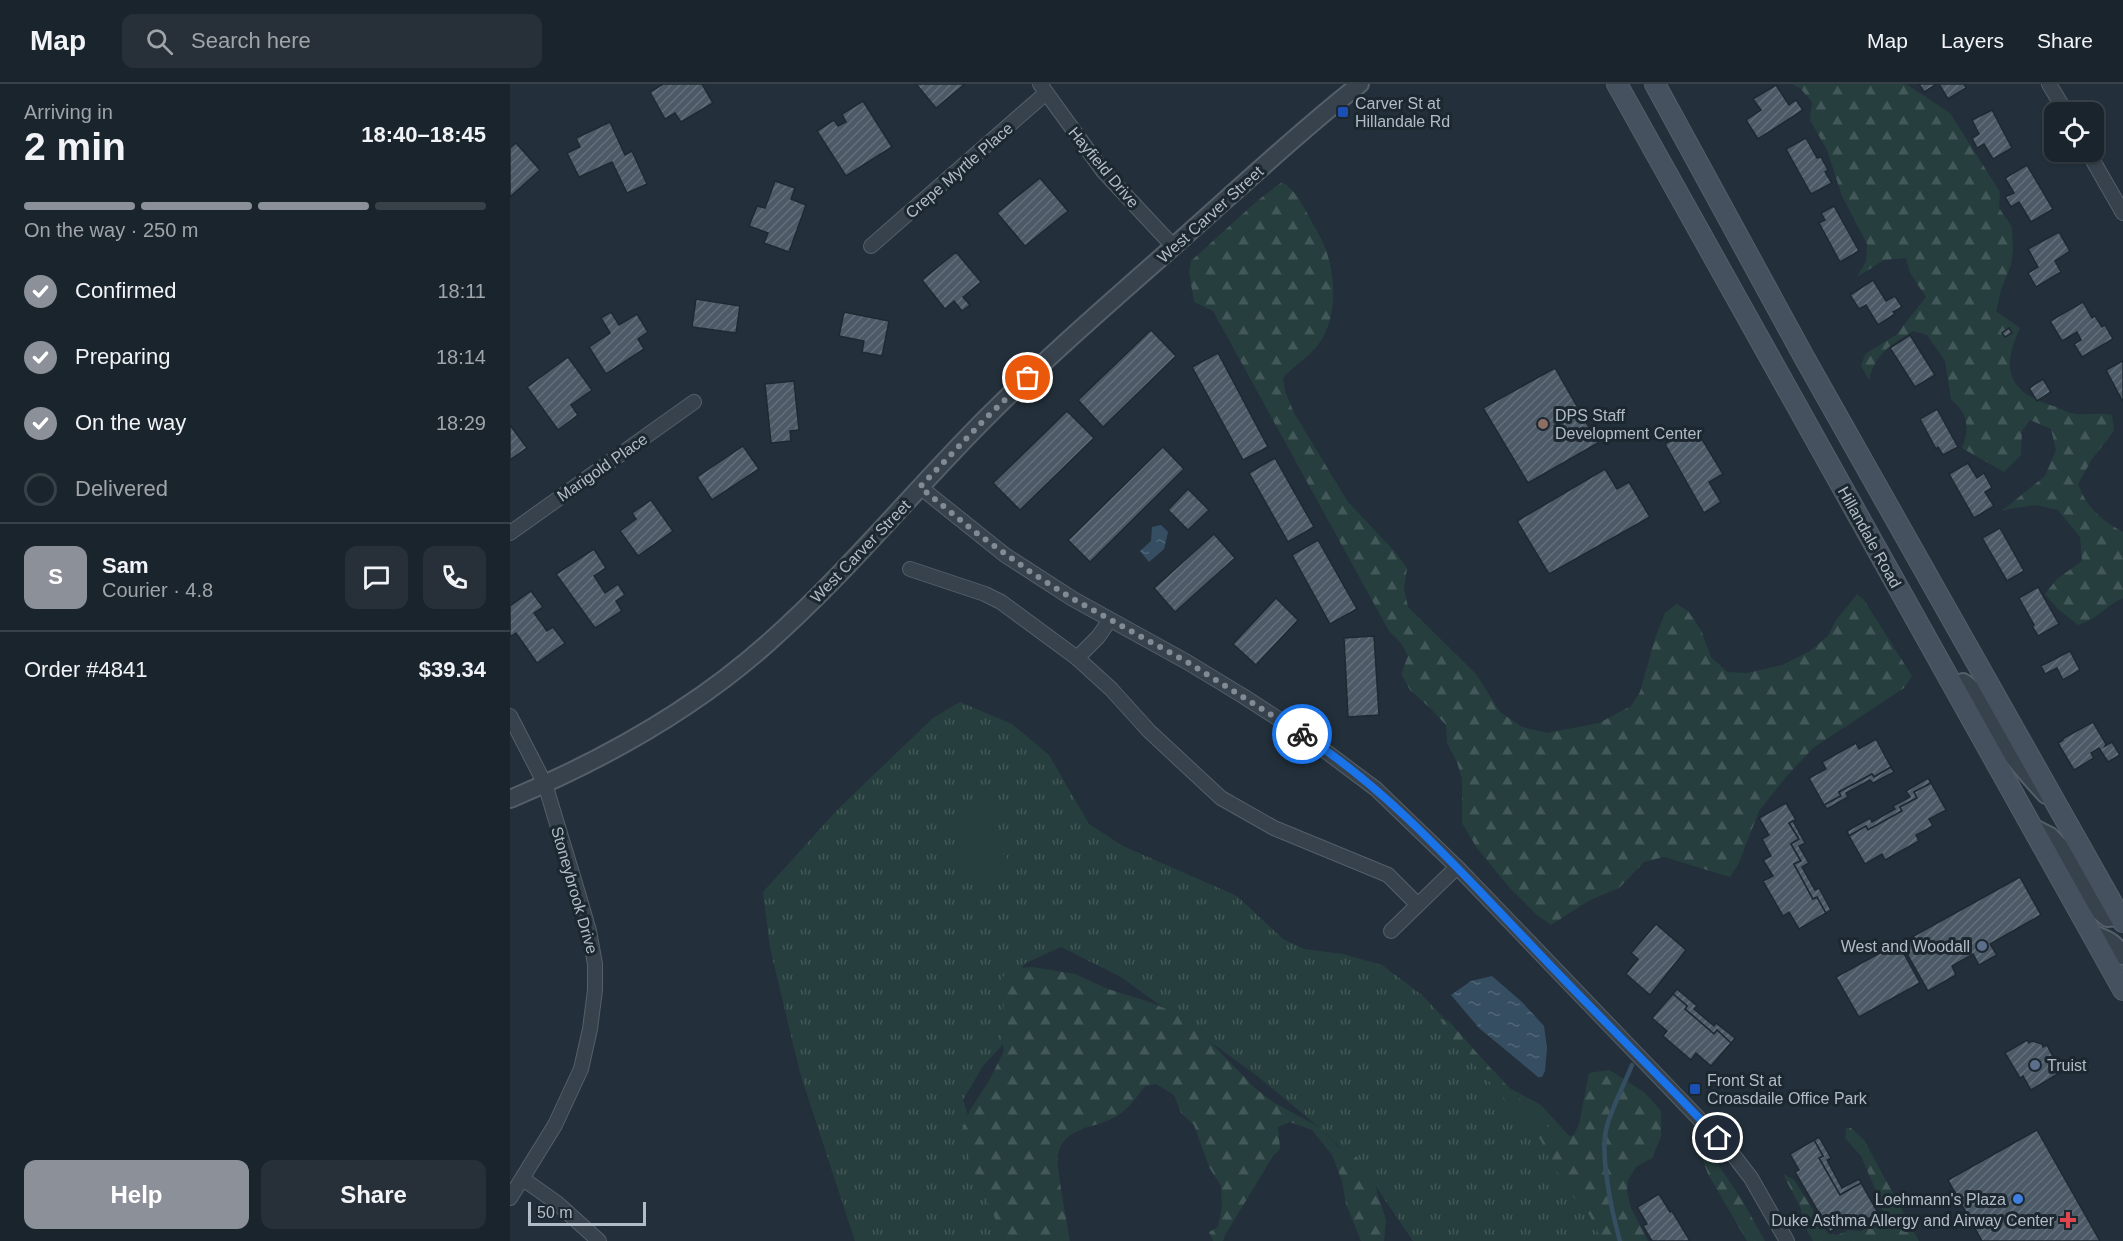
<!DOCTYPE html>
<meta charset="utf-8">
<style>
body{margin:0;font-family:Helvetica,sans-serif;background:#273038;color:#f1f3f6;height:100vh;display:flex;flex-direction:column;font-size:22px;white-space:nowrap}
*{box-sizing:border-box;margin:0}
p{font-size:20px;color:#9fa4a9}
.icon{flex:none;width:33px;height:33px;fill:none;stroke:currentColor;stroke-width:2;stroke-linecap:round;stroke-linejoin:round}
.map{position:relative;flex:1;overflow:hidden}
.sheet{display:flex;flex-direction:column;background:#1a242c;width:510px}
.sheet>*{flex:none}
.controls{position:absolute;left:1534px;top:18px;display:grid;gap:12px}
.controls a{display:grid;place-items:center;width:60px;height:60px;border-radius:12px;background:#1a242c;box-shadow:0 2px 4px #0004,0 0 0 2px #384148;font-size:30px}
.scale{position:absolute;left:18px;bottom:15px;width:118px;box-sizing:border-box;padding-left:6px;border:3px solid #b2bcc7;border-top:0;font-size:16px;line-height:21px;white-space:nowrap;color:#b2bcc7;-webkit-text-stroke:4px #1c2730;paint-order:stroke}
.pin{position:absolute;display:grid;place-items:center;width:51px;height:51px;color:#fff;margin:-26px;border:3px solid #fff;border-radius:50%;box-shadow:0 2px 6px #0007}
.courier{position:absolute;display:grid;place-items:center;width:60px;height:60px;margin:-30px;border:4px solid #1a73e8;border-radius:50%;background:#fff;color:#222;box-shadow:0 2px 8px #0007}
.summary em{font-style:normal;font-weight:700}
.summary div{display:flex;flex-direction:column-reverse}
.summary{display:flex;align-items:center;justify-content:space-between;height:102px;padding:0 24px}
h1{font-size:39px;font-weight:700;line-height:45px}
.bar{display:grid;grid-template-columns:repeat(4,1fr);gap:9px 6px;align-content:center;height:72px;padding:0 24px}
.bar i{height:8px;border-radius:4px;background:#384148}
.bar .active{background:#8c9099}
.bar p{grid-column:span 4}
.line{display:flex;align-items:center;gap:15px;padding:0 24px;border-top:2px solid #384148}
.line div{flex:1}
.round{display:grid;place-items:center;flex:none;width:63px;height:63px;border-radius:12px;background:#273038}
ol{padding:0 24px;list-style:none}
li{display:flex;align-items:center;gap:18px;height:66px}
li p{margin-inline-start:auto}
li .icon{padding:6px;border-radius:50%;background:#8c9099;color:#fff;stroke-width:4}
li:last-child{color:#9fa4a9}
li i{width:33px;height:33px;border:3px solid #384148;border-radius:50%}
.action{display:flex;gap:12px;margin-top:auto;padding:12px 24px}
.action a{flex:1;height:69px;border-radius:12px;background:#8c9099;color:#fff;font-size:24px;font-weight:700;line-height:69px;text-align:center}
.action a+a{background:#273038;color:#f1f3f6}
header{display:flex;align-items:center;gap:36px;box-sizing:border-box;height:84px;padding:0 30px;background:#1a242c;border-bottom:2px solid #384148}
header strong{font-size:28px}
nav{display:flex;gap:33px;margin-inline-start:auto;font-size:21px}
.search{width:420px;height:54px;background:#273038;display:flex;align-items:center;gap:15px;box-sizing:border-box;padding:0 21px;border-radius:12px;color:#9fa4a9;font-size:22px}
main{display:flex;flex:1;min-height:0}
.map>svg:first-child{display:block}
</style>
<header>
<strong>Map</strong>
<div class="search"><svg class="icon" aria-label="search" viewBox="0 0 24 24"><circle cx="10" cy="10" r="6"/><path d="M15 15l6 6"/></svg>Search here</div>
<nav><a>Map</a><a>Layers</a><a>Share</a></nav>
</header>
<main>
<section class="sheet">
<div class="summary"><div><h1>2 min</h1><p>Arriving in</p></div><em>18:40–18:45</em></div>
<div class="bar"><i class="active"></i><i class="active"></i><i class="active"></i><i></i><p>On the way · 250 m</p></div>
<ol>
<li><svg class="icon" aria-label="check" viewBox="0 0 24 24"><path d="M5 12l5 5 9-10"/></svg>Confirmed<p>18:11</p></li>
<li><svg class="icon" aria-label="check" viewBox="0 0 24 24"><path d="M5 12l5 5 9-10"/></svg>Preparing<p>18:14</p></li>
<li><svg class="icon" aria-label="check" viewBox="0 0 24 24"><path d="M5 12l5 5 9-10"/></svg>On the way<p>18:29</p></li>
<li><i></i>Delivered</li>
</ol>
<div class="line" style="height:108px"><b class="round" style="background:#8c9099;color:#fff">S</b><div><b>Sam</b><p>Courier · 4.8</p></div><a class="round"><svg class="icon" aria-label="chat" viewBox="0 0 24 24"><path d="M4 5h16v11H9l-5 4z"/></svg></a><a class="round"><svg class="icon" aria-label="phone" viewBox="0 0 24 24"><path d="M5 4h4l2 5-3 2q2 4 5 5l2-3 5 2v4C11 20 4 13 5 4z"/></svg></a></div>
<div class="line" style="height:78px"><div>Order #4841</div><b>$39.34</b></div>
<div class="action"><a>Help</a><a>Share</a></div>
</section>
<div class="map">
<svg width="1613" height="1157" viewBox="0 0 1613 1157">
<defs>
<pattern id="grass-tufts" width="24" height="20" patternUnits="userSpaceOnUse" patternTransform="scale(1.5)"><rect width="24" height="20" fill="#263e3d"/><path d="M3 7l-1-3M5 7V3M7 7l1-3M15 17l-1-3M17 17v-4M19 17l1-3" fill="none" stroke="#435858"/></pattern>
<pattern id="forest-firs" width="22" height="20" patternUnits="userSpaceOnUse" patternTransform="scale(1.5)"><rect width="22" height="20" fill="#263e3d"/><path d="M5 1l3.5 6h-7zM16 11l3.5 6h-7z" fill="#435858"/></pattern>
<pattern id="water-ripples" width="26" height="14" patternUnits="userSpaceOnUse" patternTransform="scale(1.5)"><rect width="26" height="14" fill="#364e62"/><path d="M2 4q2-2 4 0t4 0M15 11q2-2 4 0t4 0" fill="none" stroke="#516677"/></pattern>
<pattern id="building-hatch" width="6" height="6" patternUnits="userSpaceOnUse" patternTransform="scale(1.5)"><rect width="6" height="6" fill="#4c5a67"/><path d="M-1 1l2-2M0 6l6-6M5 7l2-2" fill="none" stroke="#63707b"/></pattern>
</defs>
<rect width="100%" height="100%" fill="#23303b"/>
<polygon fill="url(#grass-tufts)" points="450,618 502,640 539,671 579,740 613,762 727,812 773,855 794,865 833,870 872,881 912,911 1001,1005 1031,1021 1061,1054 1109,1157 903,1157 860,1094 810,1044 746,991 611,893 551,863 514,880 500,906 495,958 473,982 453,1016 474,1080 506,1157 345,1157 290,989 260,864 253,808 329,724 423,634"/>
<g fill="url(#forest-firs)">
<path d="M1282,0H1396L1440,29L1490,108L1489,124L1502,143L1503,167L1501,181L1491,206L1486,227L1510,244C1491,285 1497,308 1543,322C1549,323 1554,327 1560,329C1573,332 1588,328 1602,331L1604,347L1582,375L1568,400C1577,424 1591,436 1613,448V514C1596,522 1587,535 1568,541L1548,525L1535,510L1547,495L1572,477L1570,453L1548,426L1526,421L1493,426L1535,392L1546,366L1541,345L1520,336L1512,347L1511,371L1494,388L1452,364C1460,343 1458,330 1441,315L1435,277L1417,251L1403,247C1380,262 1366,268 1359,296L1351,282L1355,270L1386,251L1416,213L1400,189L1396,174L1374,176L1347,193L1356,177L1357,160L1332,112L1317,66L1300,36L1302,18L1290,4Z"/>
<path d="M772,98C785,106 792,119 799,133C805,144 812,155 816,166C825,192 827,227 814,251C805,270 786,279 773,294L775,307L784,329L838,418L886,469L897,484L894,505L898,523L966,590L990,628L1012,643L1037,649L1089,639L1121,622L1130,608L1145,554L1155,529L1167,520L1178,527L1191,546L1201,573L1217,588L1237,589L1272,581L1300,567L1318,552L1326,536L1347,510L1354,516L1402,592L1394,604L1303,664L1276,693L1249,727L1228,781L1220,793L1154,773L1134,778L1109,804L1080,816L1041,841L1027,831L998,802L967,764L952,739V695L947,678L937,659L936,641L919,623L900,606L891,590L898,572L891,559L879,547L703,227L684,218L679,188L681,177L747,117Z"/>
<path d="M522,883L565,890L598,905L640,918L677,934L745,1004L763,1018L811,1044L829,1064L847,1073L864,1098L876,1136L874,1157H851L836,1120L832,1097L822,1071L802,1046L780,1038L768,1043L770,1065L763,1072L715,1151L713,1157H703L699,1148L708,1143L712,1122L711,1102L699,1083L684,1041L671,1029L664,1011L646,1000L635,1002C625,1015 615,1030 599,1036C578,1045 555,1044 548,1070C545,1079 558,1143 560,1157H495L461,1080L452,1046L460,1026L479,997L494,967L491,950L494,916L491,895L500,885Z"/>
<polygon points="930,935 939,937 987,992 1049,1054 1064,1051 1069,1040 1079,989 1099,986 1134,1008 1151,1027 1151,1053 1142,1074 1126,1083 1118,1096 1117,1107 1121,1124 1138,1157 1092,1157 1080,1132 1055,1103 1030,1055 940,953"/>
<polygon points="1336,1044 1341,1044 1354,1056 1409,1157 1303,1157 1292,1136 1291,1125 1273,1090 1284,1096 1318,1150 1328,1151 1338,1146 1351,1147 1363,1141 1374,1131 1369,1114 1351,1072 1335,1054"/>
<polygon points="1189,1066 1199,1067 1232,1116 1255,1157 1237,1157 1198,1090"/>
</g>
<path fill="#263e3d" d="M461,719L477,721C489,738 479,745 485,759C487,765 493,768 497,774C502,814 453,789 446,768L449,756L446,730L454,721Z"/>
<g fill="url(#water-ripples)">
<polygon points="651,441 658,448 654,465 639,478 630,467 641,457 642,443"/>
<polygon points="982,892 1012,918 1034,942 1037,964 1035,987 1032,993 1028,993 969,944 941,911 961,897"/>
</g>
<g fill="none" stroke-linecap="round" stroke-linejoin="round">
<path stroke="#364e62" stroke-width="4.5" d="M1110,1157C1102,1129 1089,1069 1097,1042C1103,1021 1114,1001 1122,981"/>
</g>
<g fill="url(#building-hatch)" stroke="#1e2932" stroke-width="1.5">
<polygon points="153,0 192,0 203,19 171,38 165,29 155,35 140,8"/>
<polygon points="406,0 455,0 426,24"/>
<polygon points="1409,0 1427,0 1414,8"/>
<polygon points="1429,0 1454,0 1456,4 1438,15"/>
<polygon points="1266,1 1279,21 1286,16 1293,26 1248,55 1236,36 1251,26 1243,15"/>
<polygon points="353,17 382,63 336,92 307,47 324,36 328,42 336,38 332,30"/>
<polygon points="1482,26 1502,64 1483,75 1474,60 1467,64 1462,54 1469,50 1462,36"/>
<polygon points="100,38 115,71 122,67 137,100 117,109 102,78 69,93 57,69 70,63 66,54"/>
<polygon points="1296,54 1307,74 1311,73 1318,86 1315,88 1322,99 1301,110 1276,65"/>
<polygon points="6,59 30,86 0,113 0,64"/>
<polygon points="1517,81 1543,125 1521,138 1509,118 1501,123 1495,113 1504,109 1495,94"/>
<polygon points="530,94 558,127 515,162 487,129"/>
<polygon points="265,97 285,104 281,115 296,121 279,168 254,159 258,149 239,142 247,122 255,124"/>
<polygon points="1324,122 1349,167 1330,178 1309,139 1315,136 1311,129"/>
<polygon points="1549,148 1560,167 1545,177 1551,188 1526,203 1518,189 1528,183 1518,165"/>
<polygon points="446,168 471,198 453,213 460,221 452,227 444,217 435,225 412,196"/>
<polygon points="1363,196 1376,217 1385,212 1392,223 1383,228 1385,230 1368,241 1356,221 1349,225 1340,211"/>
<polygon points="186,215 230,222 226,249 182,243"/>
<polygon points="1573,218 1582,234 1585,232 1592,243 1595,241 1603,255 1572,273 1564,260 1571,256 1567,248 1552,257 1540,237"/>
<polygon points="101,228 109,241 127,230 138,248 128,255 134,265 96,290 79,263 100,249 91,234"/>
<polygon points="334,228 379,237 372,272 352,268 354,257 329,252"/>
<polygon points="1499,244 1502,249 1495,253 1492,249"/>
<polygon points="641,246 666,272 593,343 568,316"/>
<polygon points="1400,251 1425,291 1405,303 1380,264"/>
<polygon points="708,269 758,363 733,376 682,283"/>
<polygon points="58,273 82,306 61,321 68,331 48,346 17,303"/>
<polygon points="1613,277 1613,318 1596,286"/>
<polygon points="1045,284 1088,359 1018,399 973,324"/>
<polygon points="1533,295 1541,308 1527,317 1519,304"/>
<polygon points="284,297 289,346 280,347 281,357 261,359 255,300"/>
<polygon points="1427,325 1448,363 1433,371 1428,363 1426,365 1410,335"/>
<polygon points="557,327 584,354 510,426 483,399"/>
<polygon points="0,341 17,364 0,376"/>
<polygon points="1184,342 1213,390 1199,398 1211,418 1194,429 1155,360"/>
<polygon points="233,362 249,385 202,416 187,393"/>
<polygon points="653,363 674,385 580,478 558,456"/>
<polygon points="765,374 804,443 778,458 739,389"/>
<polygon points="1458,379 1467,394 1474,389 1482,404 1475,408 1484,422 1464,434 1439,390"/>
<polygon points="1095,385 1107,405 1119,398 1140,433 1039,490 1007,437"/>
<polygon points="678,405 699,426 678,446 658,426"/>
<polygon points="141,416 163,447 128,472 110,447 126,435 122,429"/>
<polygon points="1490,444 1514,487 1497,497 1472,454"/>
<polygon points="704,450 725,474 665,528 644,504"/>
<polygon points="808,456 847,525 820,540 782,471"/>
<polygon points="84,465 96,484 84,492 95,509 108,500 115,511 106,517 112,527 85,544 46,490"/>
<polygon points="1528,503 1549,540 1528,552 1522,542 1524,541 1509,514"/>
<polygon points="21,507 33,523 24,529 37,547 43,543 55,559 27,579 6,549 0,553 0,522"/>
<polygon points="766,514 788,536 746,581 723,560"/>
<polygon points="864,552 869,631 838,633 834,554"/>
<polygon points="1560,567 1570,586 1553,596 1547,584 1535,590 1531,582"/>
<polygon points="1583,638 1596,660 1595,662 1602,658 1610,671 1598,678 1589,664 1581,669 1584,674 1564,686 1548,659 1553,656 1552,655"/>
<polygon points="1366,655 1381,683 1364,693 1362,690 1329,708 1331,712 1314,721 1299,694 1316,685 1312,678 1346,659 1349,665"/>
<polygon points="1381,683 1384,688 1363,699 1360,696 1336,709 1338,713 1317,725 1314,721 1331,712 1329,708 1362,690 1364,693"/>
<polygon points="1418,694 1421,699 1404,708 1407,714 1390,723 1392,727 1358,746 1356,742 1339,752 1337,747 1360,734 1362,738 1385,725 1383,722 1400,713 1396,707"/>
<polygon points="1421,699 1436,726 1419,735 1423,742 1406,751 1409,757 1375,776 1372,770 1355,780 1339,752 1356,742 1358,746 1392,727 1390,723 1407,714 1404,708"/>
<polygon points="1276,719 1286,736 1279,739 1289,755 1281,760 1291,777 1284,780 1303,815 1307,813 1316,829 1289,845 1279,828 1273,832 1253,797 1263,792 1253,776 1261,772 1252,755 1259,751 1249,734"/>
<polygon points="1283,737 1295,759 1289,762 1299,779 1292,783 1305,806 1309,804 1321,826 1316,829 1307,813 1303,815 1284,780 1291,777 1281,760 1289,755 1279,739"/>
<polygon points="1510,793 1531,831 1480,860 1487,871 1469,881 1463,870 1442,882 1446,891 1418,907 1391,859"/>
<polygon points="1146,840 1176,866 1140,911 1116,890 1128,875 1121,869"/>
<polygon points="1388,859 1410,899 1349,933 1326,893"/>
<polygon points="1167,905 1187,922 1184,925 1204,942 1206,939 1225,954 1221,959 1207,946 1204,950 1175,925 1177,922 1163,910"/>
<polygon points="1163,910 1177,922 1175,925 1204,950 1207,946 1221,959 1201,982 1186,969 1181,976 1153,952 1157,947 1142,934"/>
<polygon points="1517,956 1519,959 1522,957 1532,960 1533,963 1537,961 1551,988 1521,1006 1513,992 1510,994 1495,969"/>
<polygon points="1527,1046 1590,1157 1472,1157 1438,1096"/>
<polygon points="1309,1053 1321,1074 1317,1076 1332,1104 1349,1095 1351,1099 1330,1111 1309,1074 1313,1072 1304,1056"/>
<polygon points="1304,1056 1313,1072 1309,1074 1330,1111 1351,1099 1368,1129 1342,1144 1338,1137 1320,1148 1285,1088 1289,1086 1280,1070"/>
<polygon points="1149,1110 1160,1128 1162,1127 1180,1157 1142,1157 1133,1142 1137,1140 1127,1123"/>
</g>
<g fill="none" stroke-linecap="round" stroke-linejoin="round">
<defs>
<g id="minor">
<polyline points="530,0 593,87 663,162"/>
<polyline points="1539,0 1556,28"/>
<polyline points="1578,68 1613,129"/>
<polyline points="361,162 536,9"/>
<polyline points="410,403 495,471 563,515 677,578 733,612 798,654 866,705 949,785 1221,1068 1241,1094 1277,1157"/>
<polyline points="0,449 184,318"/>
<polyline points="400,485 475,510 491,518 567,574 601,605 639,647 711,714 764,744 878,791 907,820"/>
<polyline points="567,574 588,553 600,536"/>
<polyline points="0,632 35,700 68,809 79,847 85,880 85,906 80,945 71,985 45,1041 0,1114"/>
<polyline points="881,847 947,783"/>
<polyline points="13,1095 47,1119 89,1157"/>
</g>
<g id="tertiary">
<path d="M1443,602L1453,598C1472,608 1485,645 1497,664C1508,681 1522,696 1536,711"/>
<path d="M0,715C93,676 183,626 258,559C337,489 403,407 477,333C537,273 601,218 664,162C725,108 785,51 850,0"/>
<polyline points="1522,743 1540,752 1556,769 1590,828 1597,834 1610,833"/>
<path d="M1583,850C1597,855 1605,858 1613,872"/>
</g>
<g id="secondary">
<polyline points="1107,0 1613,906"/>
<polyline points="1145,0 1294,273 1613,838"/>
</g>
</defs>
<use href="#minor" stroke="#555f69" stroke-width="16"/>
<use href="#tertiary" stroke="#555f69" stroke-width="20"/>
<use href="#secondary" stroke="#555f69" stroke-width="22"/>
<use href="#minor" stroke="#37424c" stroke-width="14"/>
<use href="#tertiary" stroke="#37424c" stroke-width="16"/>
<use href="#secondary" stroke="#45515f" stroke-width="20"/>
</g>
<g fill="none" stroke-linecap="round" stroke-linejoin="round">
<polyline stroke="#808b96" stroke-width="6" stroke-dasharray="0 10.8" points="518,294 476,334 410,403 465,448 522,489 563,515 677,578 792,650"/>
<path stroke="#1a73e8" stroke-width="8" d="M792,650C880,707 950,787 1022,862C1083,927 1147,989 1208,1054"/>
</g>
<g fill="#1a4fb4" stroke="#1c2730" stroke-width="2">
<rect x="827" y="22" width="12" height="12" rx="3"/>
<rect x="1179" y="999" width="12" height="12" rx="3"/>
</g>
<circle fill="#8d6e63" stroke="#1c2730" stroke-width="2" cx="1033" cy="340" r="6"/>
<g fill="#5c6f8a" stroke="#1c2730" stroke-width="2">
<circle cx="1472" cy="862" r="6"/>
<circle cx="1525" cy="981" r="6"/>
</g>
<circle fill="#3f7fe0" stroke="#1c2730" stroke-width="2" cx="1508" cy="1115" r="6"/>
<path fill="#e0444e" stroke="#1c2730" stroke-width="2" d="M1555 1127h6v6h6v6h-6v6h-6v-6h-6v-6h6z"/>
<g text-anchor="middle" stroke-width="6" stroke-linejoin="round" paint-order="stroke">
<g font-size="16" fill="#b2bcc7" stroke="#1c2730" text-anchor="start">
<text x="845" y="25">Carver St at<tspan x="845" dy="18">Hillandale Rd</tspan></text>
<text x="1045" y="337">DPS Staff<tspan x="1045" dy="18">Development Center</tspan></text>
<text x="1460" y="868" text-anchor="end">West and Woodall</text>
<text x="1537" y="987">Truist</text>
<text x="1197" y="1002">Front St at<tspan x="1197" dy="18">Croasdaile Office Park</tspan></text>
<text x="1496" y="1121" text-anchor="end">Loehmann's Plaza</text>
<text x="1544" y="1142" text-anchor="end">Duke Asthma Allergy and Airway Center</text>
</g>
<g font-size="16" fill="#b2bcc7" stroke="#1c2730">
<text transform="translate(594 83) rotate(50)" y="6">Hayfield Drive</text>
<text transform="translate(449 86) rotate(-41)" y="6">Crepe Myrtle Place</text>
<text transform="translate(700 130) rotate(-42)" y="6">West Carver Street</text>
<text transform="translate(92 383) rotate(-35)" y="6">Marigold Place</text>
<text transform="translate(1360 453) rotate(61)" y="6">Hillandale Road</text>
<text transform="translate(350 467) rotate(-46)" y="6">West Carver Street</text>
<text transform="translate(65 806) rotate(74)" y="6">Stoneybrook Drive</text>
</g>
</g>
</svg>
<div class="controls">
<a><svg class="icon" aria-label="locate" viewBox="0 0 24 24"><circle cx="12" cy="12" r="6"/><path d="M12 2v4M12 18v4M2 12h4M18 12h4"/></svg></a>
</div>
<div class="scale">50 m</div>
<div class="pin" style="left:518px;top:294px;background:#ea580c"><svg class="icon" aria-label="bag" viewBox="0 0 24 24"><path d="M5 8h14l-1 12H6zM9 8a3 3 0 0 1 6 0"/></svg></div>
<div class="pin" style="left:1208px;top:1054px;background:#1f2937"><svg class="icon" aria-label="home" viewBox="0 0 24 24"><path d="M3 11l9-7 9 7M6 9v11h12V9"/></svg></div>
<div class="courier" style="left:792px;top:650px"><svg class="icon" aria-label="bike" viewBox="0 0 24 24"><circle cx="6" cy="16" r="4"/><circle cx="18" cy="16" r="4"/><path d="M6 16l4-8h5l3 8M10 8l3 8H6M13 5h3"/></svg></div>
</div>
</main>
